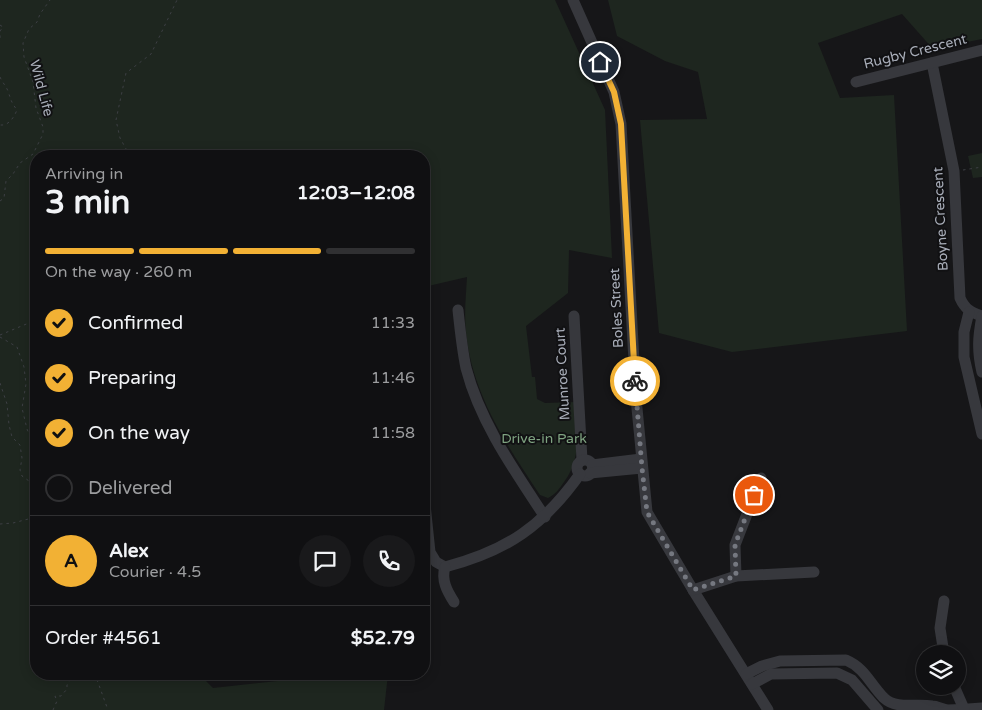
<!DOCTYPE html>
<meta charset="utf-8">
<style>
body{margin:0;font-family:"Varela Round",sans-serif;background:#19191b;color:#f1f3f6;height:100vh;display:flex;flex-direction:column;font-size:19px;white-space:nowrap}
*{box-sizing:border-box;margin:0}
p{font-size:16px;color:#9c9d9f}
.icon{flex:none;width:28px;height:28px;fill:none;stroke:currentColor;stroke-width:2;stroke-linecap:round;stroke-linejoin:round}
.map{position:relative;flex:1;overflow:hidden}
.details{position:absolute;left:30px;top:150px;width:400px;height:530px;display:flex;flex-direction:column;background:#101012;border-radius:20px;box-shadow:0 2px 12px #0003,0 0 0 1px #303032}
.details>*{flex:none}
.tools{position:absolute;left:916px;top:645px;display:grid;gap:10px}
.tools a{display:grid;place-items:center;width:50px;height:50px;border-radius:50%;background:#101012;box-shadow:0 2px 12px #0003,0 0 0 1px #303032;font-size:25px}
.pin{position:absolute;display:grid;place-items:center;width:42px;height:42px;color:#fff;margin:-21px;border:2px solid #fff;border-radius:50%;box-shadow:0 1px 5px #0007}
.courier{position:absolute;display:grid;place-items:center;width:50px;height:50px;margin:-25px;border:4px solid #f2b134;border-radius:50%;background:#fff;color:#222;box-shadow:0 1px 6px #0007}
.summary em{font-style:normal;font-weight:700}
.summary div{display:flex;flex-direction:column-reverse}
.summary{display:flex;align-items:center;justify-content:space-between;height:85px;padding:0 15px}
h1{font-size:32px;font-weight:700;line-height:38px}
.bar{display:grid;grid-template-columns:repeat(4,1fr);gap:8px 5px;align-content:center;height:60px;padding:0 15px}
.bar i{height:6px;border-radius:4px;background:#303032}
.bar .selected{background:#f2b134}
.bar p{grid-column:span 4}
.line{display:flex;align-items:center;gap:12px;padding:0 15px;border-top:1px solid #303032}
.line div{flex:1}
.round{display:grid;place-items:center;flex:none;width:52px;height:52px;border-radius:26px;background:#19191b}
ol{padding:0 15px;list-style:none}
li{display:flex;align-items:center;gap:15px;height:55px}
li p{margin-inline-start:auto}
li .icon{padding:5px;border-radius:50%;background:#f2b134;color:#111;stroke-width:4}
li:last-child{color:#9c9d9f}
li i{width:28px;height:28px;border:2px solid #303032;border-radius:50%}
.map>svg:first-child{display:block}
</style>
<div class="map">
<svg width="982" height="710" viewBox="0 0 982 710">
<rect width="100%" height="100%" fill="#161618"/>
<g fill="#1e261f">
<path d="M0,0H555L605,110L612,258L569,250L568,293L526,326L532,377H535L537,399L545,403L575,402C577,431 582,458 564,482C559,489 556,494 548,498L540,495C506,444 472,394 466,332C464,314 466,295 467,277L424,287V156H36V674H199L213,688L287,680L279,674H388L384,710H0Z"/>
<polygon points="608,0 982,0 982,39 933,49 902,14 818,43 840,98 894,95 907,331 732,352 659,333 640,120 707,119 698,72 665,61 617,36"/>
<polygon points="982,153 982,177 973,178 968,156"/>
</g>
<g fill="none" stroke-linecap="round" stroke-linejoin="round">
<g stroke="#3d3f44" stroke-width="1" stroke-dasharray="2.5 4" stroke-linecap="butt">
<polyline points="0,25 3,27 0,31 0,42"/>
<path d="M0,77C2,82 6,86 8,91C11,100 11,102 17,110C14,117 9,126 0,125"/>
<polyline points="130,156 120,138 116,120 126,73 151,54 177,0"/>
<polyline points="963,170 982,167"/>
<polyline points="0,201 4,198 6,181 13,174 20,163 33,154 43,134 43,127 36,108 33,82 24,57 23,43 29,29 37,22 40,14 50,0"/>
<polyline points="0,335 36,320"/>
<polyline points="0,337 17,347 24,367 26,384 22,408 27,429 36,451"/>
<polyline points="0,383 7,404 9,425 12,437 20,445 22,458 20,470 22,476 36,486"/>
<path d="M31,519C27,531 34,536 36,547"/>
<polyline points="0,524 13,523 36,517"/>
<polyline points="87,674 93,674 96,677 108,710"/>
<polyline points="53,710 57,701 55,696 61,696 67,689 67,685 74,674"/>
</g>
<g stroke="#37383d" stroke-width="11">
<polyline points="573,0 614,92 621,124 636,398 647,512 693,590 768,710"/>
<path d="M932,63L954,171L960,298C965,309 970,312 982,316"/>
<polyline points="856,82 982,50"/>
<path d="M458,310C460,329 462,349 466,368C480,422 514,470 545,517"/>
<polyline points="969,312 964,332 964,357 982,434"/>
<polyline points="574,316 582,460"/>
<path d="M982,316C978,337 977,350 982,372"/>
<circle cx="585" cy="468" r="8"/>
<polyline points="592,465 641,459"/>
<polyline points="590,473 642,468"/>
<polyline points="424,495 430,552 436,562 445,567"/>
<path d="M445,567C507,551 543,526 580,474"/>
<path d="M445,567C441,580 447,591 454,602"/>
<polyline points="736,576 735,545 761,478"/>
<polyline points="693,590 736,576 814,572"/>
<polyline points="944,601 940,628 944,654"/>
<path d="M746,674L762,666L780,661L846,660C865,668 870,684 884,698C897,710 916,703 932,706C937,706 942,709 947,710C958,710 971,709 982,708"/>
<polyline points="752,684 771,674 837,673 852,680 878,710"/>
<polyline points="954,686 964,709"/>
</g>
</g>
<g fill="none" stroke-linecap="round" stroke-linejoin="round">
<polyline stroke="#757880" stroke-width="5" stroke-dasharray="0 9" points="635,381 642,468 647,512 693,590 736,576 735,545 754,495"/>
<polyline stroke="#f2b134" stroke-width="6" points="600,62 614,92 621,124 635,381"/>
</g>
<g text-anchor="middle" stroke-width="4" stroke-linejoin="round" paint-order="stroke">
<g font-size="14" fill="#a8adb8" stroke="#111113">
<text transform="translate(915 51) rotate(-14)" y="5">Rugby Crescent</text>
<text transform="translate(42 88) rotate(75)" y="5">Wild Life</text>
<text transform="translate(940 219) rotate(-93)" y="5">Boyne Crescent</text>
<text transform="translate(616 308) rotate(-93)" y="5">Boles Street</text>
<text transform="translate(562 374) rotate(-93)" y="5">Munroe Court</text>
</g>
<g font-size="14" fill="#7fa381" stroke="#111113">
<text x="544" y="443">Drive-in Park</text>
</g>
</g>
</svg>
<div class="tools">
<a><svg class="icon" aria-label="layers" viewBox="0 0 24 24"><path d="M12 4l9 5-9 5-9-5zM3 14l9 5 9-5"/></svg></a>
</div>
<div class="pin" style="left:754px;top:495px;background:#ea580c"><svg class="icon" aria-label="bag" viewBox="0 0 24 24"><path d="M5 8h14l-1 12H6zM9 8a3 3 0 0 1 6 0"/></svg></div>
<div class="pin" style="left:600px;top:62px;background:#1f2937"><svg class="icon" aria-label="home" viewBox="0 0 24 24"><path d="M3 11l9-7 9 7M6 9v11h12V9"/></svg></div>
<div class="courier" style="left:635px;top:381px"><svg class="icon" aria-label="bike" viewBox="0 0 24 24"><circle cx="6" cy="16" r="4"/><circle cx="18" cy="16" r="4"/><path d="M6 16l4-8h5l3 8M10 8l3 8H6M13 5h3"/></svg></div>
<section class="details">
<div class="summary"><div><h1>3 min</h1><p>Arriving in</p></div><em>12:03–12:08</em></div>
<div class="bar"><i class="selected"></i><i class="selected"></i><i class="selected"></i><i></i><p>On the way · 260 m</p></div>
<ol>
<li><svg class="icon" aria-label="check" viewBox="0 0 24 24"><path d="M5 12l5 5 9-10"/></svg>Confirmed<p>11:33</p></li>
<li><svg class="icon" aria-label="check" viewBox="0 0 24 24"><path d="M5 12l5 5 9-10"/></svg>Preparing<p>11:46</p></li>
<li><svg class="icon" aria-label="check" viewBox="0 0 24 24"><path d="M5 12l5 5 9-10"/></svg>On the way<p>11:58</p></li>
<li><i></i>Delivered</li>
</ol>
<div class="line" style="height:90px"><b class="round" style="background:#f2b134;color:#111">A</b><div><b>Alex</b><p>Courier · 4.5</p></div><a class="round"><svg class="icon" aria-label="chat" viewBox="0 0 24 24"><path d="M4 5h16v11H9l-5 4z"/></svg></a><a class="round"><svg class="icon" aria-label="phone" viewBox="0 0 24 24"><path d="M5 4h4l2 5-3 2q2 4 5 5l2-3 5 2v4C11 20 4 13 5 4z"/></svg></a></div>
<div class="line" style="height:65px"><div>Order #4561</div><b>$52.79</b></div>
</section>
</div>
